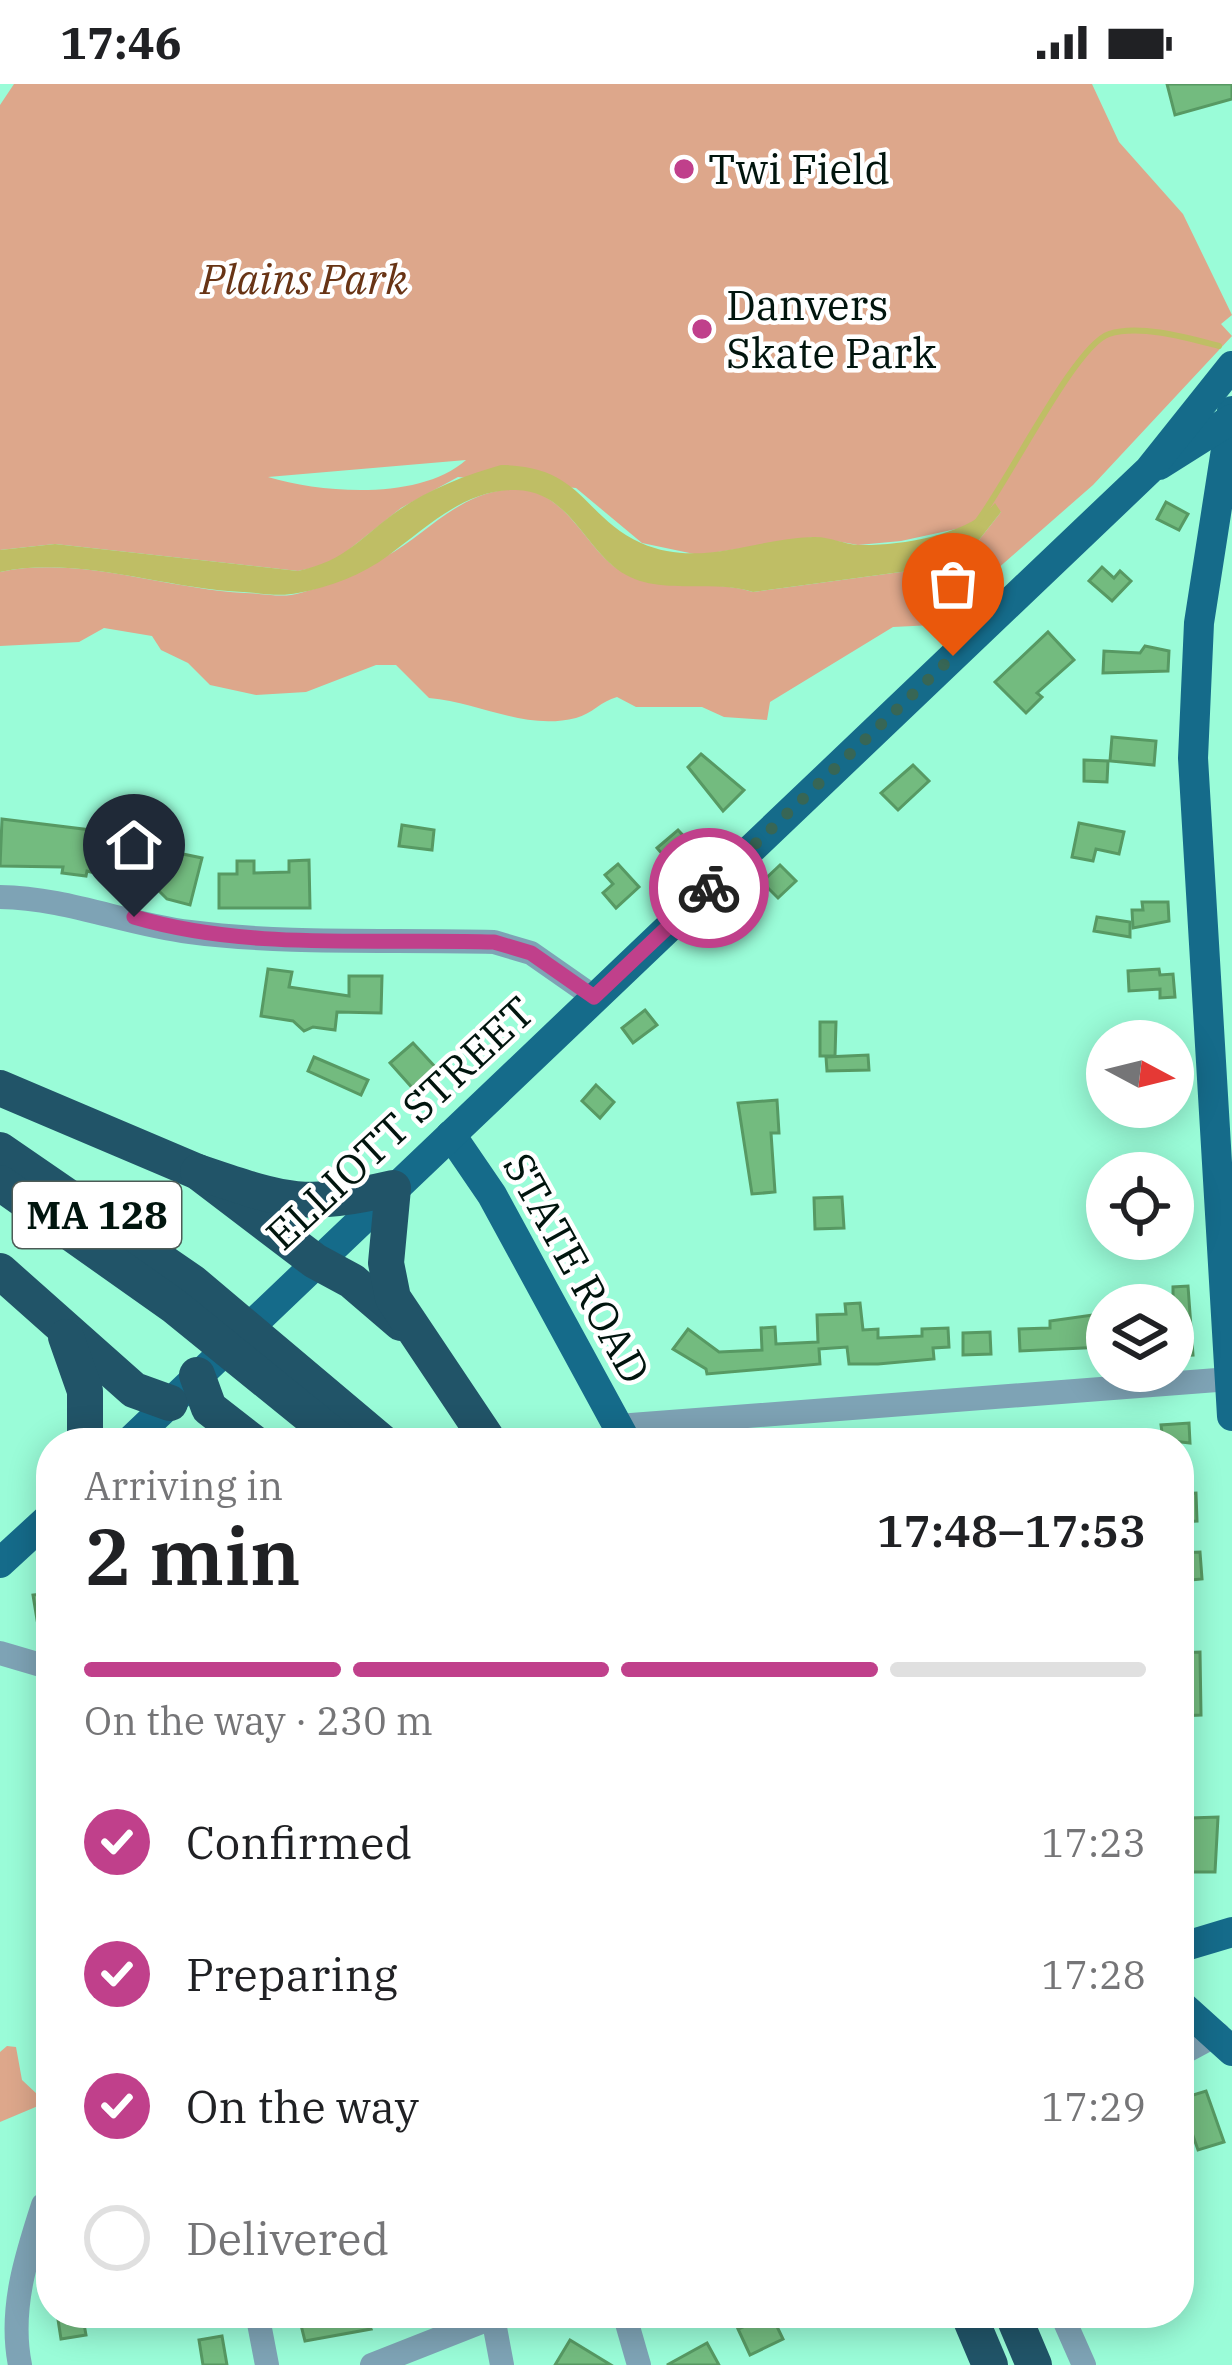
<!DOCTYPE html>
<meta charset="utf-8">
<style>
body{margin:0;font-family:"IBM Plex Serif",serif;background:#f6f6f6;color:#202124;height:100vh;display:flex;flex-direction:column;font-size:45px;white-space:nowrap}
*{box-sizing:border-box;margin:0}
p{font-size:39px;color:#757577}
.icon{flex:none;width:66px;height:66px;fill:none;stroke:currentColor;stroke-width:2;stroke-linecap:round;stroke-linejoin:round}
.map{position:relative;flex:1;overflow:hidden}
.side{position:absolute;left:36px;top:1344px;width:1158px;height:900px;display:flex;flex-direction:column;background:#fff;border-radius:48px;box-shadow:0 6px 30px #0003}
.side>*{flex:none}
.needle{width:78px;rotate:97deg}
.buttons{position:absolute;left:1086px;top:936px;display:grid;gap:24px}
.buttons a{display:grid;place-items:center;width:108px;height:108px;border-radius:50%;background:#fff;box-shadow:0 6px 30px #0003;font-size:60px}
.pin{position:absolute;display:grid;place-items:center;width:102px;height:102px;color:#fff;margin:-123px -51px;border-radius:50% 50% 50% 0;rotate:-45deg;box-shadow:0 0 12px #0007}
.pin .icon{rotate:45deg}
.courier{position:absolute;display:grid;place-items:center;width:120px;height:120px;margin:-60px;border:9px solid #c0408b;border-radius:50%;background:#fff;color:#222;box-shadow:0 3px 15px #0007}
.head em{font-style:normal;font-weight:600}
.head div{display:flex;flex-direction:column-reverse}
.head{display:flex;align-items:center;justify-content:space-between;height:204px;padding:0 48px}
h1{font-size:78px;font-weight:600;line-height:90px}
.bar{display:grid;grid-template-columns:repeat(4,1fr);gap:18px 12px;align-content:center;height:144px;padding:0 48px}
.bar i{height:15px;border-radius:9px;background:#e0e0e0}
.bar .on{background:#c0408b}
.bar p{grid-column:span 4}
ol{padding:0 48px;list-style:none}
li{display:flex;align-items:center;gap:36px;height:132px}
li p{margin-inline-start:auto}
li .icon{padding:12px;border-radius:50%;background:#c0408b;color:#fff;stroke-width:4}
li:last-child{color:#757577}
li i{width:66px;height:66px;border:6px solid #e0e0e0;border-radius:50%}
.status{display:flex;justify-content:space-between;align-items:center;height:84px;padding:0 60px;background:#fff;direction:ltr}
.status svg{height:33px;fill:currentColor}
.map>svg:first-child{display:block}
</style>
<div class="status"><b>17:46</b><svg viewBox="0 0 49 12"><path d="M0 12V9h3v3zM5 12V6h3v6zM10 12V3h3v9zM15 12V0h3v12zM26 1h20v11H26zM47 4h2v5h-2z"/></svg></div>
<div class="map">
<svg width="1232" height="2281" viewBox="0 0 1232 2281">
<rect width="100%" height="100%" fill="#9afcd8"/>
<g fill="#dda78b" fill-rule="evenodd">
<path d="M14,0H1092L1119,58L1183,130L1232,231L1221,240L1232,252L1093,401L933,541L893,543L770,618L767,636L724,633L702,623H636L617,613C601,617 592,630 576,634C524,647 480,618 429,614L396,581H376L306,608L256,611L210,601L188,579L161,566L152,552L104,544L79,558L0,562V488C79,471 165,505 245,509C260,509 277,513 291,511C319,506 361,487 385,473C429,449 458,408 513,405C561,403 581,454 611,480C638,504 719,496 753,508L960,480L1001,428L990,425L970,442L901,457L858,461L814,453L699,471L642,459L576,404L458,393L401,424L331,480L298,487L55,460L0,466V21ZM466,376C421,416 325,410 268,393Z"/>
<polygon points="7,1962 16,1963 22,1996 37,2010 38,2022 0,2038 0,1968"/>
</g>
<path fill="#bfbe65" d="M501,381C583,382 582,432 641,459C700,485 755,454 813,453C828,452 843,460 859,461C900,462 969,451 995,419L1001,428L960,480L753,508C709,493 652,516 613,482C581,455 565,407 516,406C465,405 427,443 389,471C362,491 331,503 298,509C280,513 261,509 243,508C164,505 79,471 0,488V466L55,460L298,487C348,476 360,453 399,426C429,405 466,391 501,381Z"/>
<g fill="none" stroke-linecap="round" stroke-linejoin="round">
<path stroke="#bfbe65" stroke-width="6" d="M977,438C1008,398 1075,261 1109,250C1140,240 1188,254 1219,262"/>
</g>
<g fill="#73bb7f" stroke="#579963" stroke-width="3">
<polygon points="1167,0 1232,0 1232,15 1175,31"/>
<polygon points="1166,418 1188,430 1179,446 1157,435"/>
<polygon points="1102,483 1114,494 1120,487 1131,497 1112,517 1089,497"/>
<polygon points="1048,548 1074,576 1037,609 1042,613 1026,629 995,598"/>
<polygon points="1145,562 1169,567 1168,587 1103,589 1104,567 1140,569"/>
<polygon points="1112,653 1156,657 1154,681 1110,677"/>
<polygon points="701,670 744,706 723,727 688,683"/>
<polygon points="1084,676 1108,677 1107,698 1084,697"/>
<polygon points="913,681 929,697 898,726 881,709"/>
<polygon points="2,735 116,749 119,740 137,745 135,753 150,758 149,763 202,774 190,821 167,815 157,805 87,787 86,792 62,789 63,783 0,782"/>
<polygon points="1079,739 1124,748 1119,770 1096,765 1093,777 1072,773"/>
<polygon points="402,741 434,746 432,766 399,762"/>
<polygon points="678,746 692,761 671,780 657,764"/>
<polygon points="309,776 310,824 219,824 219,790 237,790 237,777 254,777 254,789 289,788 289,777"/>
<polygon points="618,780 639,803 616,824 603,809 613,800 605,791"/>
<polygon points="780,781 796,797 778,814 762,798"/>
<polygon points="1142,818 1168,818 1169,837 1133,844 1132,826 1143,826"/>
<polygon points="1097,833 1130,838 1130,853 1094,847"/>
<polygon points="268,885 292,888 289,903 349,912 349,892 382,892 381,929 337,928 335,946 313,943 304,947 293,937 261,932"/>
<polygon points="1159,885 1160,891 1173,890 1175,913 1160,914 1160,905 1129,907 1128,887"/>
<polygon points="645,926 657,941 633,959 622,944"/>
<polygon points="820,938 836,938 835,972 820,972"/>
<polygon points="413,959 438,986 416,1008 390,979"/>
<polygon points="868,971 869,986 827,987 826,973"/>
<polygon points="314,973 368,996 361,1011 308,987"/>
<polygon points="596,1001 614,1018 600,1034 582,1017"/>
<polygon points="777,1016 779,1049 771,1049 775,1108 752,1110 738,1019"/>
<polygon points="842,1113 844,1144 815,1145 814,1114"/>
<polygon points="1188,1202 1193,1271 1173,1272 1173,1203"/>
<polygon points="860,1219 863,1246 878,1245 878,1254 922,1252 922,1245 948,1244 949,1263 933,1264 934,1275 878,1280 849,1280 847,1263 819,1265 820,1280 707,1290 706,1285 673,1265 688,1245 719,1268 762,1266 761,1244 775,1243 776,1260 818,1258 817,1231 846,1230 845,1220"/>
<polygon points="1107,1229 1104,1263 1020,1267 1019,1245 1050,1244 1050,1237"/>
<polygon points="990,1248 991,1270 963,1271 963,1249"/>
<polygon points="1189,1339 1190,1359 1163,1356 1161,1341"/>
<polygon points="1196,1409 1197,1437 1179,1438 1179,1410"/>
<polygon points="1200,1468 1202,1495 1179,1497 1179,1469"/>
<polygon points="51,1509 51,1560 41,1560 33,1511"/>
<polygon points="1200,1568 1201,1631 1179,1632 1179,1569"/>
<polygon points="1218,1733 1215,1788 1191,1788 1184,1743 1192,1743 1191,1734"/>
<polygon points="1206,2007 1224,2058 1198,2066 1180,2015"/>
<polygon points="57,2229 82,2229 86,2251 61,2255"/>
<polygon points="298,2229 333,2229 335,2237 364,2229 371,2245 305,2257"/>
<polygon points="738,2229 757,2229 760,2235 771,2230 783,2255 750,2271 738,2245 745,2242"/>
<polygon points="222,2252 227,2281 203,2281 199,2256"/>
<polygon points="570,2256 611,2281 555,2281"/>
<polygon points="707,2259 719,2281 667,2281"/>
</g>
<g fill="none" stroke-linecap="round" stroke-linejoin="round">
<g stroke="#7ea3b5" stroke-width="24">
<path d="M0,813C67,814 125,840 190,848C290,861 393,855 494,858L531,869L594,913"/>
<polyline points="618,1342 1230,1295"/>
<polyline points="0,1569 51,1584"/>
<polyline points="1179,1971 1218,1950"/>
<polyline points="257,2229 267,2281"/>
<polyline points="624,2229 639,2281"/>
<polyline points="1061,2229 1084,2281"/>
<polyline points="493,2233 502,2281"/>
<path d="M20,2281C9,2226 26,2173 43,2121"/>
<polyline points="372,2281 504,2229"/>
</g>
<g stroke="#156b8a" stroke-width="30">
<polyline points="1232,327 1199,539 1193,674 1232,1332"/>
<polyline points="1159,381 1232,335"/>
<polyline points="451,1051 492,1111 627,1359"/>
<polyline points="128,1359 1149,386 1232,282"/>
<polyline points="0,1479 51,1432"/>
<polyline points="1179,1864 1232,1848"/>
<polyline points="1179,1919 1232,1967"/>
</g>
<g stroke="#215468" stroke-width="36">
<polyline points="0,1004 198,1088 315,1177 352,1197 401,1239"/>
<polyline points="0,1066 192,1198 383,1359"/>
<path d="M198,1088C284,1117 302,1125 393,1104L386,1179L393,1214L490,1359"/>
<polyline points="0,1099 174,1222 343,1359"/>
<polyline points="0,1187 134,1306 170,1319"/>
<polyline points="66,1253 85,1307 85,1359"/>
<polyline points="197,1291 209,1324 254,1359"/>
<polyline points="968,2229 990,2281"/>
<polyline points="1012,2229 1034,2281"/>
</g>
</g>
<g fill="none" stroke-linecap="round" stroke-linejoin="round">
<polyline stroke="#376655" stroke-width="12" stroke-dasharray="0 21.6" points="709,804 953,572"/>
<path stroke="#c0408b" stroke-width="15" d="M134,833C249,867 374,854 494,858L531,869L594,913L709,804"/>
</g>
<g fill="#c0408b" stroke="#fff" stroke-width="4.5">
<circle cx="684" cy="85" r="12"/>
<circle cx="702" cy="245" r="12"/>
</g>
<g text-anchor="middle" stroke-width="9" stroke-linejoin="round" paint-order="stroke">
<rect fill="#fff" stroke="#4d5b56" stroke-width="3" x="13" y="1098" width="168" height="66" rx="9"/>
<g font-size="39" font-weight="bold" fill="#01150e">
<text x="97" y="1145">MA 128</text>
</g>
<g font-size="42" fill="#01150e" stroke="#fff" text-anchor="start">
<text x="708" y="100">Twi Field</text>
<text x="726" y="236">Danvers<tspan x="726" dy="48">Skate Park</tspan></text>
</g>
<g font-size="42" font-style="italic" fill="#683415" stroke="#fff">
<text x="304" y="210">Plains Park</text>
</g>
<g font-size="42" fill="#01150e" stroke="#fff">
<text transform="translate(400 1039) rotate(-43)" y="15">ELLIOTT STREET</text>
<text transform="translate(577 1184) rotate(61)" y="15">STATE ROAD</text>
</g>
</g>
</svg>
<div class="buttons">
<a><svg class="needle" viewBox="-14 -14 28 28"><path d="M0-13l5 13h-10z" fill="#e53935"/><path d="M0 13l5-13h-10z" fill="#757577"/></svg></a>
<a><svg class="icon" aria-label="locate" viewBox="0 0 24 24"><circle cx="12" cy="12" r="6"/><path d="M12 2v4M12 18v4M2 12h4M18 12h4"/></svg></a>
<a><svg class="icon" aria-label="layers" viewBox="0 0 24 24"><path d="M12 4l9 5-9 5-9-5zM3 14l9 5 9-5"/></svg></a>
</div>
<div class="pin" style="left:953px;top:572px;background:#ea580c"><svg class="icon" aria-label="bag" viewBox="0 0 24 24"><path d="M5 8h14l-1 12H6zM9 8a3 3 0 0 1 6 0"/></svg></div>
<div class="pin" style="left:134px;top:833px;background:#1f2937"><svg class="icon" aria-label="home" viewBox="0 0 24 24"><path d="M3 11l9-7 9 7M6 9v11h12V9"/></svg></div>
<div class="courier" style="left:709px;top:804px"><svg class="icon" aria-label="bike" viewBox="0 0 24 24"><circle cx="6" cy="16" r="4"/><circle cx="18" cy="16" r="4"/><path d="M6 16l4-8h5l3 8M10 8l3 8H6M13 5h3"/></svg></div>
<section class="side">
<div class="head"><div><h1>2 min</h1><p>Arriving in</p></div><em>17:48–17:53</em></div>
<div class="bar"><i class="on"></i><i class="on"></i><i class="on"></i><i></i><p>On the way · 230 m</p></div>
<ol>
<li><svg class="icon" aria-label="check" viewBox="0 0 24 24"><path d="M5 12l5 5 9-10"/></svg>Confirmed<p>17:23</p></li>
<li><svg class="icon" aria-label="check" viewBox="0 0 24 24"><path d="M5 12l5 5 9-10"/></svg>Preparing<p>17:28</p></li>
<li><svg class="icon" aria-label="check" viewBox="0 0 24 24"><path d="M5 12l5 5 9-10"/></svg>On the way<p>17:29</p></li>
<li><i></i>Delivered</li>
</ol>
</section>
</div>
